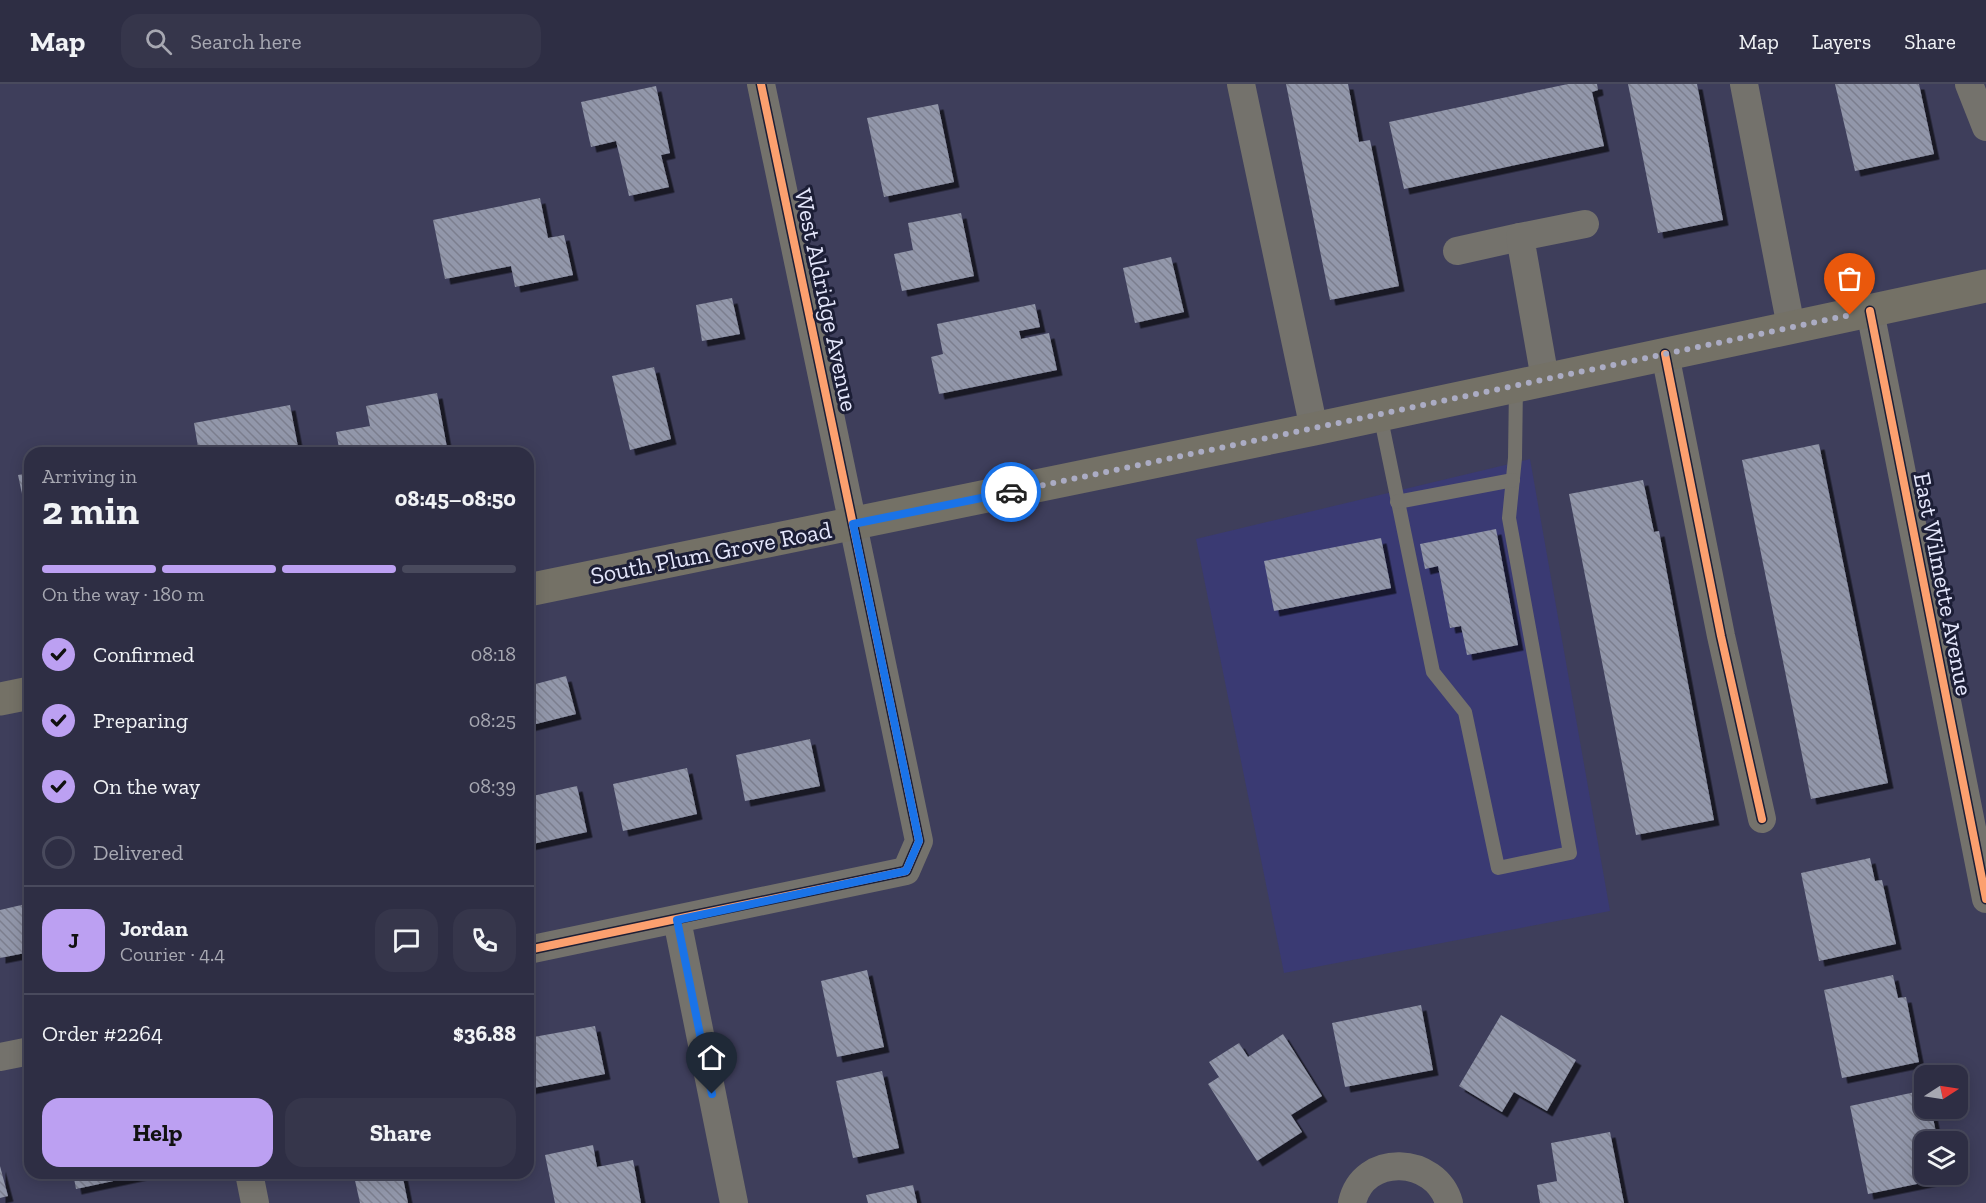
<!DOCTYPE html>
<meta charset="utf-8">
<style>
body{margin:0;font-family:"Zilla Slab",serif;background:#36364b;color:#f1f3f6;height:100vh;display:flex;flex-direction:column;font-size:22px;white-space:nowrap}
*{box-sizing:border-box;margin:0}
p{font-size:20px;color:#a7a8b2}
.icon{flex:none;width:33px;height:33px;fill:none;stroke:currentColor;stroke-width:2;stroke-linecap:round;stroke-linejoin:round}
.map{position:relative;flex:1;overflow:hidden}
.side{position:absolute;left:24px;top:363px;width:510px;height:732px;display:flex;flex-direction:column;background:#2e2e44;border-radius:18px;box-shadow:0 3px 15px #0003,0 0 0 2px #494a5d}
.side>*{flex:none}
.needle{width:39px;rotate:78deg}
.tools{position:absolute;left:1914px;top:981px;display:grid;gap:12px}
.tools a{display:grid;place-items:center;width:54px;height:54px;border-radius:12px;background:#2e2e44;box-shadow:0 3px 15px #0003,0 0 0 2px #494a5d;font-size:30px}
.pin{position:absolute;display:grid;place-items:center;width:51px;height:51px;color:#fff;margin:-62px -26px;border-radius:50% 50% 50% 0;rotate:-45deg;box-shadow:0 0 6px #0007}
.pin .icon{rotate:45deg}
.courier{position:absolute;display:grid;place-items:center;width:60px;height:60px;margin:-30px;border:4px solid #1a73e8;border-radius:50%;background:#fff;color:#222;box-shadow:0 2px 8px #0007}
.overview em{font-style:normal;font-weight:700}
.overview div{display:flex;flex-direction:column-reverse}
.overview{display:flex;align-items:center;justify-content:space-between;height:102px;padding:0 18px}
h1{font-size:39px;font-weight:700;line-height:45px}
.bar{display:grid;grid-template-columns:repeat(4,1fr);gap:9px 6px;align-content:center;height:72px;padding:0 18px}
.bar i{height:8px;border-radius:4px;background:#494a5d}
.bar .on{background:#bca0f2}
.bar p{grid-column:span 4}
.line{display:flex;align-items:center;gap:15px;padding:0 18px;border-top:2px solid #494a5d}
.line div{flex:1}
.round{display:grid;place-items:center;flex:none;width:63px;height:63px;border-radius:18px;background:#36364b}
ol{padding:0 18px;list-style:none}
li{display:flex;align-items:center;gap:18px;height:66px}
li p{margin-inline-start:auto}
li .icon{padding:6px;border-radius:50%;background:#bca0f2;color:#111;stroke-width:4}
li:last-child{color:#a7a8b2}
li i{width:33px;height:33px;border:3px solid #494a5d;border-radius:50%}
.action{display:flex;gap:12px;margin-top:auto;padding:12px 18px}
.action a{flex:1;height:69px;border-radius:18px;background:#bca0f2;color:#111;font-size:24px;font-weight:700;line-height:69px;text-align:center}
.action a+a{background:#36364b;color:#f1f3f6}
header{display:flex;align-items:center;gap:36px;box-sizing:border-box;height:84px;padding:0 30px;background:#2e2e44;border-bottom:2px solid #494a5d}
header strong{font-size:28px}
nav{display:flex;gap:33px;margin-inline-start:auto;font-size:21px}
.search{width:420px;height:54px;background:#36364b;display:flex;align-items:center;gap:15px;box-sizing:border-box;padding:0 21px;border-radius:18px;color:#a7a8b2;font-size:22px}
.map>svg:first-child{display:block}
</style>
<header>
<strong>Map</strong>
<div class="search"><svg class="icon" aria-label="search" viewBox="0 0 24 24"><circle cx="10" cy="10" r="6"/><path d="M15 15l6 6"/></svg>Search here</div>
<nav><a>Map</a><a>Layers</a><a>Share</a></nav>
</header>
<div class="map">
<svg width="1986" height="1119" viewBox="0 0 1986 1119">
<defs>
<pattern id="building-back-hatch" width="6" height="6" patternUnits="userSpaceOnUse" patternTransform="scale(1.5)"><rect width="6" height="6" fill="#9297aa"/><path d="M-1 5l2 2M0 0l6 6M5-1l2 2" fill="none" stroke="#7b7e8e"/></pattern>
<filter id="shadow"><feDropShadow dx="5.5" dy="5.5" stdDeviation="0" flood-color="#0009"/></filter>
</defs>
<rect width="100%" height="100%" fill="#3e3e5b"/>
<polygon fill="#3a3a73" points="1530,375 1610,827 1284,889 1196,455"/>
<g fill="url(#building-back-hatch)" filter="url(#shadow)">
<polygon points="1286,0 1348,0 1359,58 1370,56 1399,202 1330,216"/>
<polygon points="1568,0 1597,0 1598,6 1592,8 1604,62 1404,105 1389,38"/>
<polygon points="1628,0 1697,0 1723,136 1658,149"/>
<polygon points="1835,0 1919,0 1934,70 1855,87"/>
<polygon points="656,2 670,69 661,71 669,103 629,112 616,57 591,63 581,18"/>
<polygon points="938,20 954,98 884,113 867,34"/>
<polygon points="540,114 548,154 564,151 573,191 515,203 511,182 445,195 433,136"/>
<polygon points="961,129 974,192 902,207 894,170 913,166 908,139"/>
<polygon points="1171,173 1184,228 1135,239 1123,184"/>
<polygon points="732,214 740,250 702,257 696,221"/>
<polygon points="1035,220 1040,243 1019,247 1021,255 1049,249 1057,286 939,310 931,273 943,270 937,240"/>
<polygon points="654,283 671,355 630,366 612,292"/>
<polygon points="437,309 448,369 340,369 336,348 370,342 366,322"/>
<polygon points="290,321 299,368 199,369 194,339"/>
<polygon points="1819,360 1888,699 1811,715 1742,376"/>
<polygon points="30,389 30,443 29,443 18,391"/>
<polygon points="1643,396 1654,448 1659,447 1714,736 1636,751 1569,410"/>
<polygon points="1496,445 1518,561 1467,571 1461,542 1450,544 1438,482 1425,485 1420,460"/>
<polygon points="1381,454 1391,504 1274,527 1264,477"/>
<polygon points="566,592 576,630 528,642 528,602"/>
<polygon points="810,655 820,702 745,717 736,671"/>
<polygon points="687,684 697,730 623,747 613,700"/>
<polygon points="577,702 587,748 528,761 528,713"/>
<polygon points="1870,774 1875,797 1882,796 1896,860 1819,877 1801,789"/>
<polygon points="30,819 30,868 0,874 0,826"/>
<polygon points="867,886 884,963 837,973 821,897"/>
<polygon points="1893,891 1898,914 1906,913 1919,978 1842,994 1824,906"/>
<polygon points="1421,921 1433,986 1345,1003 1332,939"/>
<polygon points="1501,931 1576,976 1547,1027 1514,1008 1502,1028 1459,1002"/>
<polygon points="595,942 605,990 528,1005 528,954"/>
<polygon points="1283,950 1322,1012 1291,1031 1302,1048 1257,1077 1208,1000 1219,993 1209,978 1239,959 1248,973"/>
<polygon points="882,987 899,1064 853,1074 836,997"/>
<polygon points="1920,1007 1925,1031 1932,1029 1938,1058 1924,1058 1924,1090 1945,1090 1946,1094 1868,1110 1850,1022"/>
<polygon points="1610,1048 1624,1119 1540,1119 1537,1101 1557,1097 1551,1059"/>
<polygon points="593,1061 597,1083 633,1076 641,1119 555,1119 545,1071"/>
<polygon points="0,1082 8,1112 0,1114"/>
<polygon points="73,1089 146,1089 146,1090 76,1105"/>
<polygon points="369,1089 402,1089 408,1119 360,1119 354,1092"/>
<polygon points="913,1101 917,1119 868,1119 866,1111"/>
</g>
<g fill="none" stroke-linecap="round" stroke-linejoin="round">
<g stroke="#74726c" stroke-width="14">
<polyline points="1380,330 1433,588 1465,628 1498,784 1570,769 1509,434 1515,374 1516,301"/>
<polyline points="1397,418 1513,396"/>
</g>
<g stroke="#74726c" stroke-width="28">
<polyline points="1241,0 1314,345"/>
<polyline points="1744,0 1791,243"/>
<polyline points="1969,0 1986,43"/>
<polyline points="1457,167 1520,153"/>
<polyline points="1870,227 1986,815"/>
<polyline points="1665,270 1721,552 1762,735"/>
<polyline points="1545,295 1520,153 1585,140"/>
<polyline points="677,836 734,1119"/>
<polyline points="528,866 906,787 919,757 761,0"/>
<polyline points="0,973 30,967"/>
<polyline points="249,1089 255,1119"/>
<path d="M1352,1119C1363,1068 1436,1072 1449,1119"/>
</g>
<g stroke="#747166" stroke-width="33">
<polyline points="528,506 1314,345 1986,202"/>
<polyline points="0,615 30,609"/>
</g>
<defs>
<g id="cycleway">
<polyline points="1870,227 1986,815"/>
<polyline points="1665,270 1721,552 1762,735"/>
<polyline points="528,866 906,787 919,757 761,0"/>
</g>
</defs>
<use href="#cycleway" stroke="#1c1e36" stroke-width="11"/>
<use href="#cycleway" stroke="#fca06f" stroke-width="8"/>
</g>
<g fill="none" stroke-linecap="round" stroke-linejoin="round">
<polyline stroke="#abacc4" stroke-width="6" stroke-dasharray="0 10.8" points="1011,408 1850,231"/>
<polyline stroke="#1a73e8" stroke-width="8" points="712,1010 677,836 906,787 919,757 853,440 1011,408"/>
</g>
<g text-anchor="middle" stroke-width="6" stroke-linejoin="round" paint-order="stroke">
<g font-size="24" fill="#e5e7fc" stroke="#1c1e36">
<text transform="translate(826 216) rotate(78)" y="8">West Aldridge Avenue</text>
<text transform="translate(711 469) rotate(-11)" y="8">South Plum Grove Road</text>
<text transform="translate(1943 500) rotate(79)" y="8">East Wilmette Avenue</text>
</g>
</g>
</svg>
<div class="tools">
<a><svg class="needle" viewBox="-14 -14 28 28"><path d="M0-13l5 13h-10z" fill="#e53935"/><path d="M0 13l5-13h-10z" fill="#a7a8b2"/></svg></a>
<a><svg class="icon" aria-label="layers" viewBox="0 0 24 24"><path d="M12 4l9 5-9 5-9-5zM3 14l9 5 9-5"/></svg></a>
</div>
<div class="pin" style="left:1850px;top:231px;background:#ea580c"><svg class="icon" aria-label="bag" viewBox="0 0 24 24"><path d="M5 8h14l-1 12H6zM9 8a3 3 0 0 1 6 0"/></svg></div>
<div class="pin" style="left:712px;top:1010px;background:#1f2937"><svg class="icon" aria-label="home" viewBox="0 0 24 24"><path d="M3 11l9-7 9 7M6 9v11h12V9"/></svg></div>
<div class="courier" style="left:1011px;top:408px"><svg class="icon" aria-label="car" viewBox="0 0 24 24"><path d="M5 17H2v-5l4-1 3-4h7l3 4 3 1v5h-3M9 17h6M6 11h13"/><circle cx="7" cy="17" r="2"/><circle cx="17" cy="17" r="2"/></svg></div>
<section class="side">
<div class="overview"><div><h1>2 min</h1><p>Arriving in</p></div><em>08:45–08:50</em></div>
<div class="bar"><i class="on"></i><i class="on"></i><i class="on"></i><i></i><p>On the way · 180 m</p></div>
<ol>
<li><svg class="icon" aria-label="check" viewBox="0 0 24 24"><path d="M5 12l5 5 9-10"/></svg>Confirmed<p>08:18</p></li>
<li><svg class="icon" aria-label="check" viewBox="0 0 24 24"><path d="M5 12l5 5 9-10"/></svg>Preparing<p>08:25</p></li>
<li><svg class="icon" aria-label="check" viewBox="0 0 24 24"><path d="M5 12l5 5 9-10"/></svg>On the way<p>08:39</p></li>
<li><i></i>Delivered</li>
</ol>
<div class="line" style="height:108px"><b class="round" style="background:#bca0f2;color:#111">J</b><div><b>Jordan</b><p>Courier · 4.4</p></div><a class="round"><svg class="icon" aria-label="chat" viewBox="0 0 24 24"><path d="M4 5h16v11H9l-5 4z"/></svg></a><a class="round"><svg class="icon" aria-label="phone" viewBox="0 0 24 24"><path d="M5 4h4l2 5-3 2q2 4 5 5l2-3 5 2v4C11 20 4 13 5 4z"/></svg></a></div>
<div class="line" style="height:78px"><div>Order #2264</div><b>$36.88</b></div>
<div class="action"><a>Help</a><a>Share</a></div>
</section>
</div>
